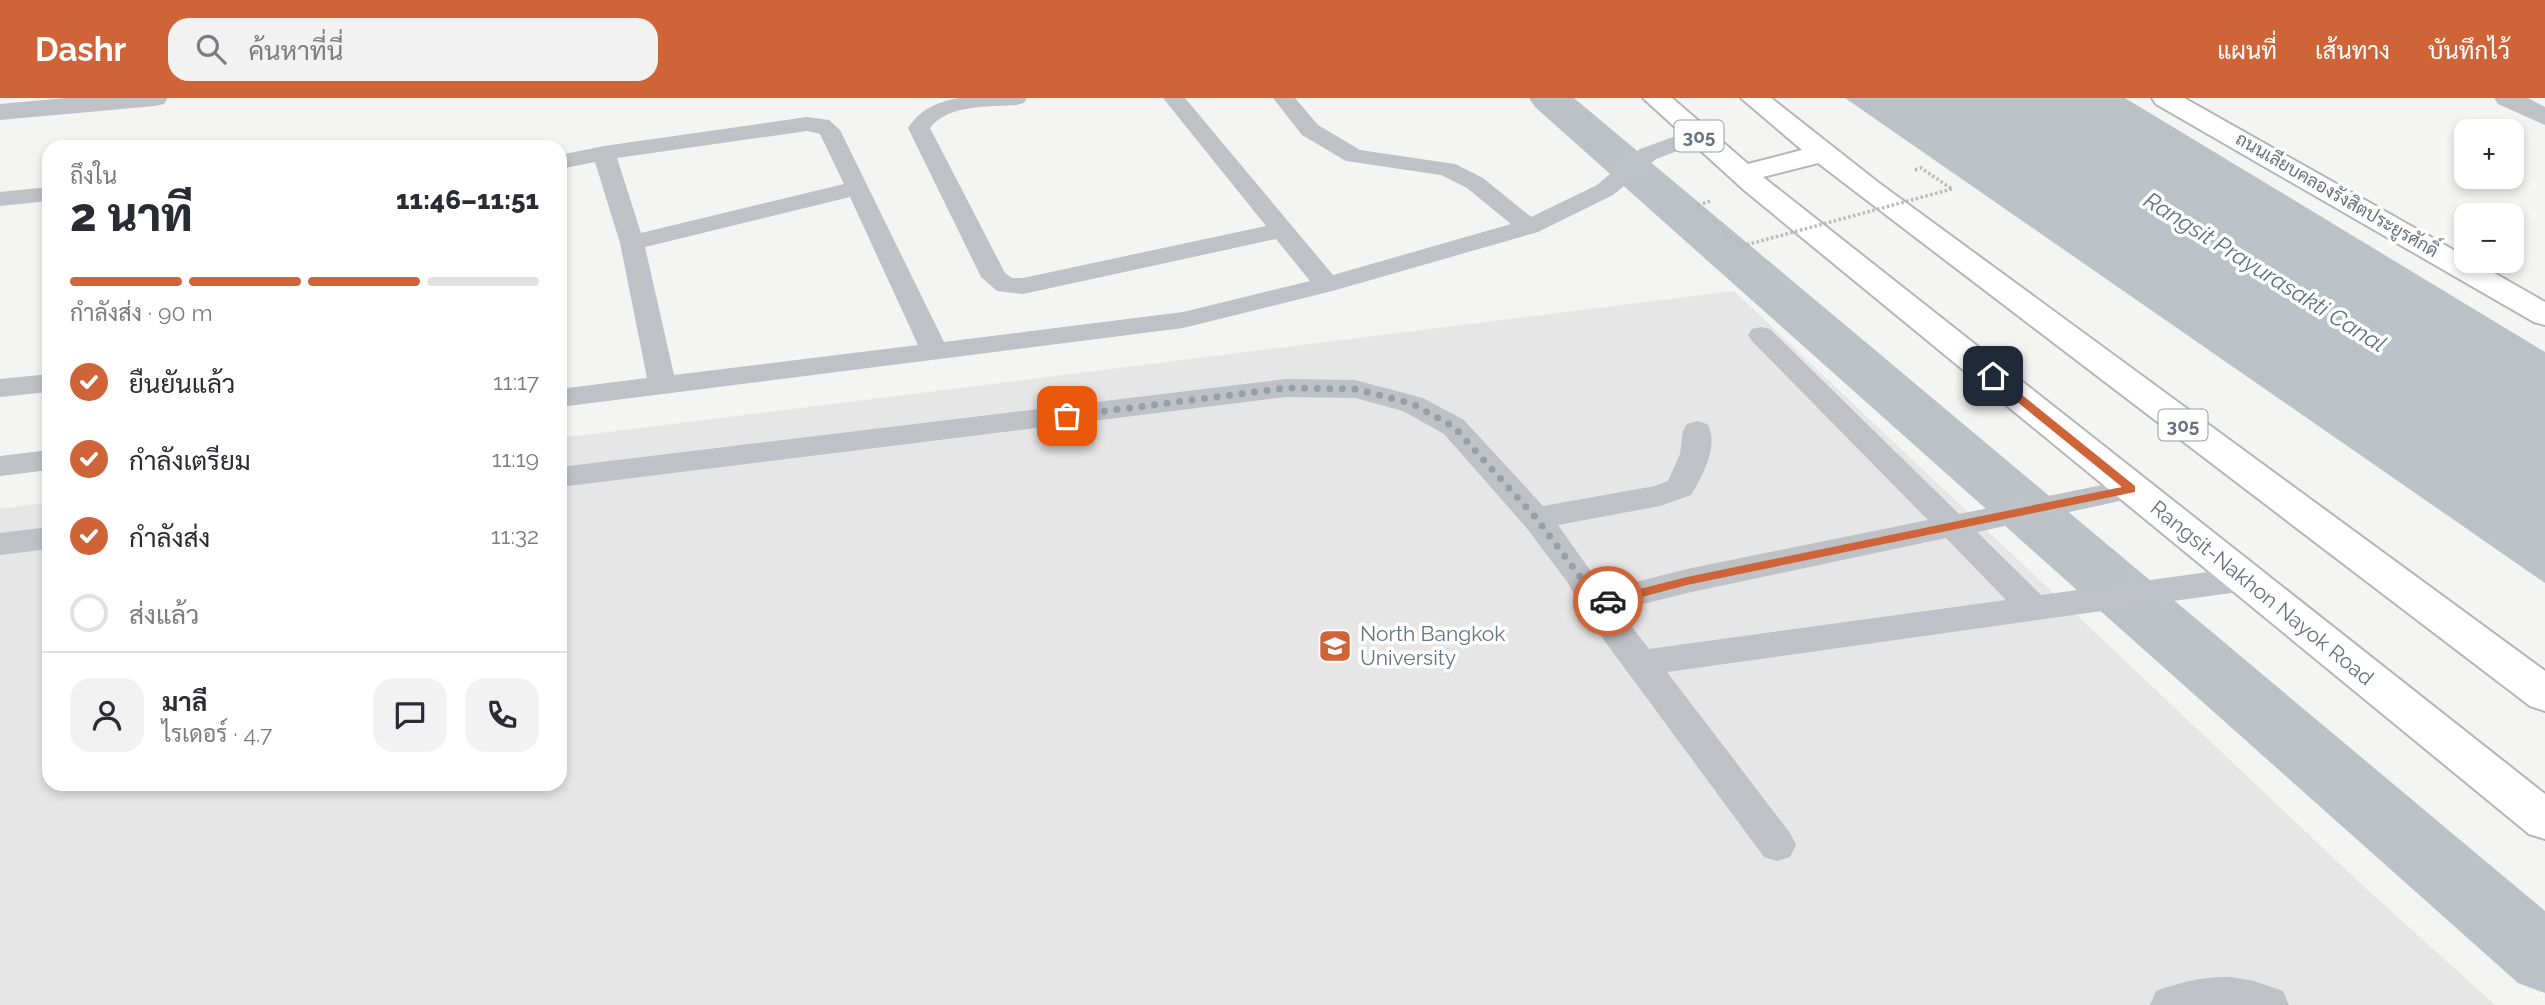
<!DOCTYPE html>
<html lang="th">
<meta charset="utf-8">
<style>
body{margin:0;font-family:Raleway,Sarabun,sans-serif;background:#f2f2f3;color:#2b2b33;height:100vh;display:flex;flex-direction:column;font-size:26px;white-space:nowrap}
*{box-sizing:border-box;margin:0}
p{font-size:23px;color:#7c7c81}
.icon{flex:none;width:38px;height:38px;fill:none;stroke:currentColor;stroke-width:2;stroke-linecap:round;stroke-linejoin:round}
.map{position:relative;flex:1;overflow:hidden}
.panel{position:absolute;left:42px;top:42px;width:525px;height:651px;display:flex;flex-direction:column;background:#fff;border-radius:21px;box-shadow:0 4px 10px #0003}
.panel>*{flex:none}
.buttons{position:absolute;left:2454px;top:21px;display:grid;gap:14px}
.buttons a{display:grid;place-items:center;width:70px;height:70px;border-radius:14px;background:#fff;box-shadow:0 4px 10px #0003;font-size:35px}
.pin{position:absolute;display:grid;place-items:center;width:60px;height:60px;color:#fff;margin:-30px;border-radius:14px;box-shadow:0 4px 10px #0006}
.courier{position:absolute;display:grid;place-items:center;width:70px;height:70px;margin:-35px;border:5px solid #ce6438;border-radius:50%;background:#fff;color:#222;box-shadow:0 2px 9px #0007}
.head em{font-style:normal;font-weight:800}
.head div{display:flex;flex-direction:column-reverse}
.head{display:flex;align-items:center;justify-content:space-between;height:119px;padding:0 28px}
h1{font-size:46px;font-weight:800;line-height:52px}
.bar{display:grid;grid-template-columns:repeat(4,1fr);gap:10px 7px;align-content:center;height:84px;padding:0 28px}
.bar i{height:9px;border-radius:5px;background:#e1e1e2}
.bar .active{background:#ce6438}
.bar p{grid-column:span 4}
.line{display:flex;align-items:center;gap:18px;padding:0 28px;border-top:2px solid #e1e1e2}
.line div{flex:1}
.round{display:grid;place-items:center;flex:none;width:74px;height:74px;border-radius:21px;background:#f2f2f3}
ol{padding:0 28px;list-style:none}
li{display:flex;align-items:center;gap:21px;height:77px}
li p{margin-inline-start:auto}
li .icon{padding:7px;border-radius:50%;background:#ce6438;color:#fff;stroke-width:4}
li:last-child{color:#7c7c81}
li i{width:38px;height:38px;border:4px solid #e1e1e2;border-radius:50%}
header{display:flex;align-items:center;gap:42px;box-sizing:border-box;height:98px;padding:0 35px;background:#ce6438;color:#fff}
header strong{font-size:33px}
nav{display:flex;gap:38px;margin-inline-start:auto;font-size:24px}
.search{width:490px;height:63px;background:#f2f2f3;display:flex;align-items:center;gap:18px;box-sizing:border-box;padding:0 24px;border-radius:21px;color:#7c7c81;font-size:26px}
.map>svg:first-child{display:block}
</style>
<header>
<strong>Dashr</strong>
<div class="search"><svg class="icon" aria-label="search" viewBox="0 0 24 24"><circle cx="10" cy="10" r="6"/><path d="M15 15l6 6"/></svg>ค้นหาที่นี่</div>
<nav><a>แผนที่</a><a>เส้นทาง</a><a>บันทึกไว้</a></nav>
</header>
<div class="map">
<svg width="2545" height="907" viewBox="0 0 2545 907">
<rect width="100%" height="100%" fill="#f4f5f2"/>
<polygon fill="#e5e6e5" points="1734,193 2360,785 2495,907 0,907 0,411 49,404 49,686 560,686 560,340"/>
<polygon fill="#bac1c7" points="1845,0 2125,0 2545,254 2545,485"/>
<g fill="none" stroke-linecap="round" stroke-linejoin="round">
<polygon fill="#bac1c7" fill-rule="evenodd" points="1529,0 1574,0 2545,813 2545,895 2518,885 1535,9"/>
<defs>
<polygon id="secondary" points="2152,0 2184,0 2466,159 2466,163 2473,163 2545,204 2545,227 2534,224 2156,6"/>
<polygon id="primary" points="1643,0 1672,0 1748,66 1802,52 1741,0 1771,0 1879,85 2545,573 2545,613 2530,608 1818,65 1763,79 2545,696 2545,741 2529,736 1744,92"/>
</defs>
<use href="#secondary" stroke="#b3b7bb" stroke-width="4"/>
<use href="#primary" stroke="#b2b5b9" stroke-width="4"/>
<g stroke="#b8babc" stroke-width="3.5" stroke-dasharray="2.5 2.5" stroke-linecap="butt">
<polyline points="1915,72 1921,70 1952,91"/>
<polyline points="1710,103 1696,108 1742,148"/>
</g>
<g fill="#bec1c5" fill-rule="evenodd">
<path d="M958,0H1027L1024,5L1016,7C989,9 948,6 930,30L1005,175L1012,180H1023L1266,128L1163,0H1185L1333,177L1511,126L1467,90L1441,77L1346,63L1302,37L1273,0H1295L1318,27L1360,52L1455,66L1483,80L1531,119L1597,87L1640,51L1698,30L1706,32L1709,37L1706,42L1656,61L1613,97L1538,134L1336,192L1183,230L560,309V291L647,280L620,145L595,64L560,71V57L604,48L807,19L829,22L840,32L944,244L1183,214L1310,183L1276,141L1023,196L997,193L981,179L908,30C921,11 935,5 958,0ZM807,33L820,36L844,86L641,135L617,60ZM850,99L918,247L674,277L645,149Z"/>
<polygon points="49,89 49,103 0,108 0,94"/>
<path d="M1761,229L1770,231L1959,416L2132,381L2143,384L2147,391L2143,398L1977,434L2041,497L2245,469L2256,473L2261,481L2256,489L2245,493L1667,574L1790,735L1796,747L1790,759L1777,763L1764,759L1584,515L1568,485L1525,428L1444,336L1403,313L1355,300L1286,299L560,389V369L1286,281L1355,282L1423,300L1464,322L1543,408L1655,388L1668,383L1680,356L1683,333L1687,326L1697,323L1707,326C1720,346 1702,379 1691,397L1660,408L1558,427L1604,492L1687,471L1928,422L1752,243L1748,237L1752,231ZM1946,440L2006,502L1649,551L1619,512L1687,495Z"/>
<polygon points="49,276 49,294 0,299 0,281"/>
<polygon points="49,352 49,372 0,378 0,358"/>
<polygon points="49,429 49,451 0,457 0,435"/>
<path d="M2231,879L2254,883L2283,893L2289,907H2150L2156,893C2180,884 2205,878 2231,879Z"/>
</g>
<g fill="#bec1c5" fill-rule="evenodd">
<polygon points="66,0 168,0 164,6 155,8 0,22 0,6"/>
<polygon points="2494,0 2528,0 2545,9 2545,27 2498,6"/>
</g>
<use href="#secondary" fill="#fff" fill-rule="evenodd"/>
<use href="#primary" fill="#fff" fill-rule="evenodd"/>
<polyline stroke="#b8babc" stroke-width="3.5" stroke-dasharray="2.5 2.5" stroke-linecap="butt" points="1742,148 1952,91"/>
</g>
<polygon fill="#ce6438" points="1989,276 1996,276 2135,388 2135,394 1687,487 1608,508 1604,506 1604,500 1687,479 2122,389 1989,281"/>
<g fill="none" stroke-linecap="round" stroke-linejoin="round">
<polyline stroke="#98a0a7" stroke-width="7" stroke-dasharray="0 12.6" points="1067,318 1286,290 1356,291 1413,306 1454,329 1536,420 1579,477 1596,506 1608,503"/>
</g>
<defs>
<symbol id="university-square" viewBox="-11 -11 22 22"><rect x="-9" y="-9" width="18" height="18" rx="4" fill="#ce6438" stroke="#fff"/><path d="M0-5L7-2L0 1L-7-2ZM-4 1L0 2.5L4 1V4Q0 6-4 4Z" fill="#fff"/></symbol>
</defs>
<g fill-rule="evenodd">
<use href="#university-square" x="1316" y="529" width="38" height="38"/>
</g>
<g text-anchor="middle" stroke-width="7" stroke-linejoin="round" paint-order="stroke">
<g font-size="18" fill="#67737f" stroke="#fff">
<text transform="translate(2337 97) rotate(30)" y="6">ถนนเลียบคลองรังสิตประยูรศักดิ์</text>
</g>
<g fill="#fff" stroke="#959da5" stroke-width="2">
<rect x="1674.5" y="22.5" width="49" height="31" rx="5"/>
<rect x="2158.5" y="311.5" width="49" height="31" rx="5"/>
</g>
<g font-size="19" font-weight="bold" fill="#67737f">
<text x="1699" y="45">305</text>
<text x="2183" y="334">305</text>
</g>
<g font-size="21" fill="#67737f" stroke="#fff">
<text transform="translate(2262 495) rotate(39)" y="7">Rangsit-Nakhon Nayok Road</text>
</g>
<g font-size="21" fill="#67737f" stroke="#fff" text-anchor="start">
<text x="1360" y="543">North Bangkok<tspan x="1360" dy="24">University</tspan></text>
</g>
<g font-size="23" font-style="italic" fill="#63747c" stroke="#fff">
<text transform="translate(2265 174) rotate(32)" y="8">Rangsit Prayurasakti Canal</text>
</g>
</g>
</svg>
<div class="buttons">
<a>+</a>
<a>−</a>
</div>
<div class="pin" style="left:1067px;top:318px;background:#ea580c"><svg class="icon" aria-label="bag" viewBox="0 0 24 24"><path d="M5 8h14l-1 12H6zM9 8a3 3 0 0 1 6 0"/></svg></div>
<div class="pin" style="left:1993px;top:278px;background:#1f2937"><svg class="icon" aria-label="home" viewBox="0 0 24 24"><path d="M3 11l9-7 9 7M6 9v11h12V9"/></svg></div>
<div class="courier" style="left:1608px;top:503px"><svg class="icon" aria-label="car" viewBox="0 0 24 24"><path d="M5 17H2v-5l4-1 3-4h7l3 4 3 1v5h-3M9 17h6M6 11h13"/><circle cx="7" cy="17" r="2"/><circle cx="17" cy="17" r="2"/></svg></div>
<section class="panel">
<div class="head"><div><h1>2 นาที</h1><p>ถึงใน</p></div><em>11:46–11:51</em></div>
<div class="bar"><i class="active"></i><i class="active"></i><i class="active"></i><i></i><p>กำลังส่ง · 90 m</p></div>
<ol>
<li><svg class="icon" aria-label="check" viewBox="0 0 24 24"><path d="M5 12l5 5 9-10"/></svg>ยืนยันแล้ว<p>11:17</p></li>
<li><svg class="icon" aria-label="check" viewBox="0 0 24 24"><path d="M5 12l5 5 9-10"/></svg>กำลังเตรียม<p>11:19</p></li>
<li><svg class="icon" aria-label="check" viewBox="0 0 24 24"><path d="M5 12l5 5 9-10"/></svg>กำลังส่ง<p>11:32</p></li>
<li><i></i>ส่งแล้ว</li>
</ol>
<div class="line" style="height:126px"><a class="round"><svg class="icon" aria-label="person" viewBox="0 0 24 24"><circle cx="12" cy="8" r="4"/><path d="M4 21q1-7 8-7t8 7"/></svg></a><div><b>มาลี</b><p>ไรเดอร์ · 4.7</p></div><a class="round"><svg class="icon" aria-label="chat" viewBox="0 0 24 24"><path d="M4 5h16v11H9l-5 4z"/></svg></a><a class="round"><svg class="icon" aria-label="phone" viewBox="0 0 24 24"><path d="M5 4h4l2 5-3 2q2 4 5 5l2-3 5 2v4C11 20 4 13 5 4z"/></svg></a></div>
</section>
</div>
